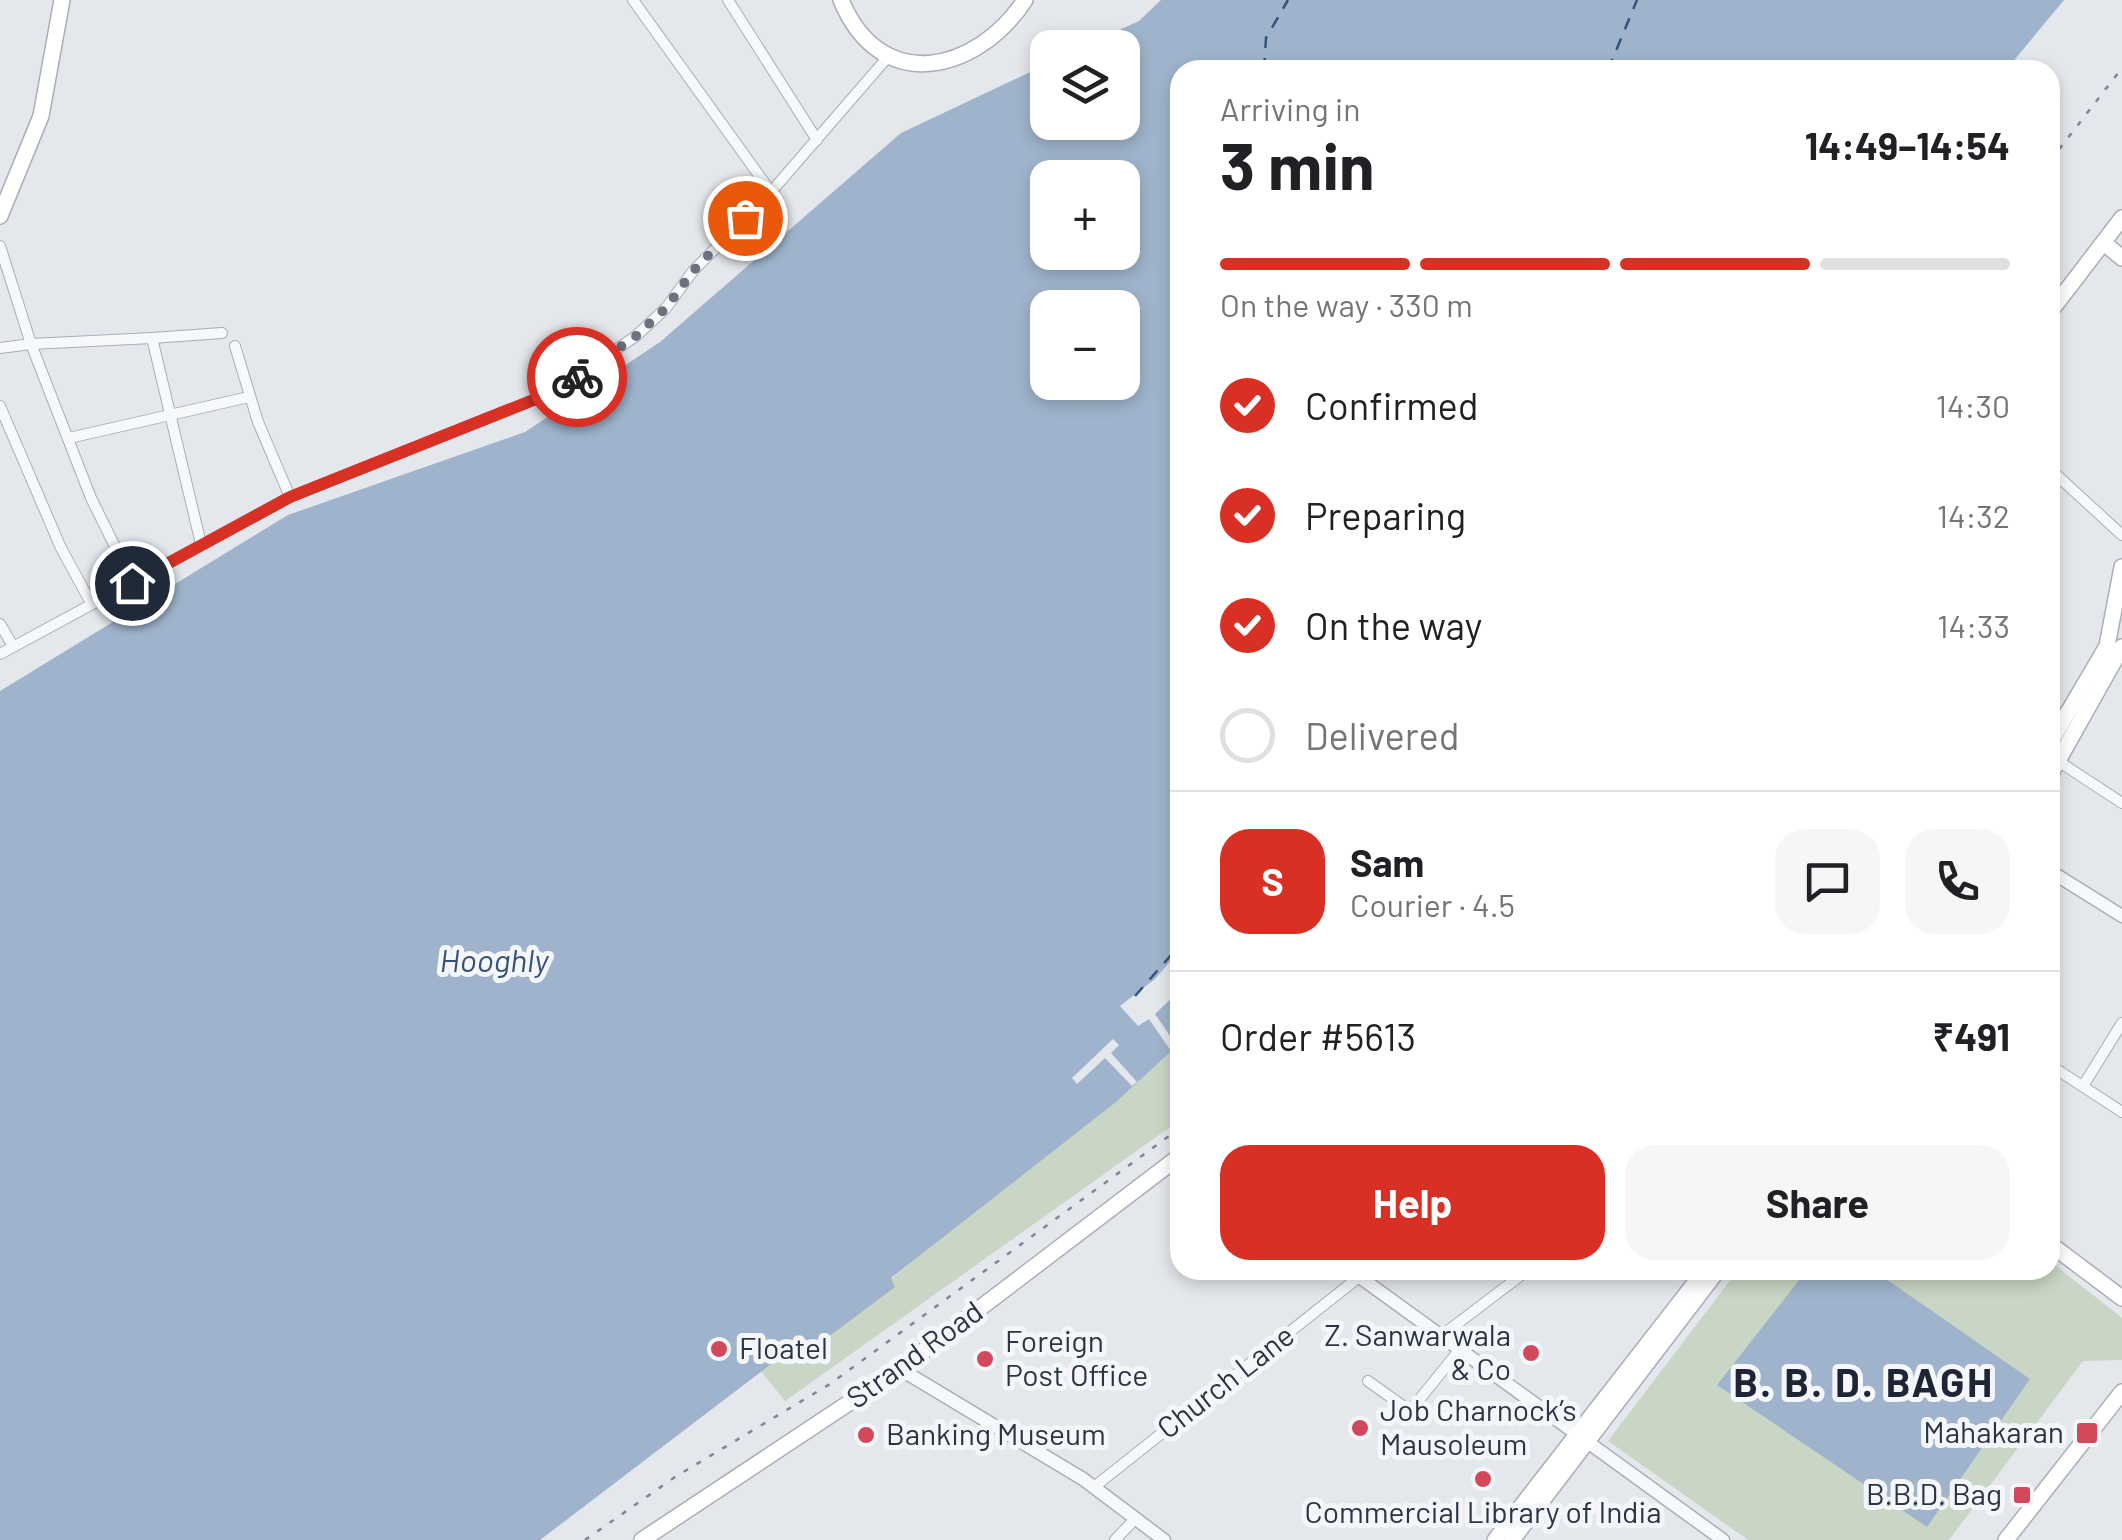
<!DOCTYPE html>
<meta charset="utf-8">
<style>
body{margin:0;font-family:Barlow,sans-serif;background:#f6f6f6;color:#202124;height:100vh;display:flex;flex-direction:column;font-size:38px;white-space:nowrap}
*{box-sizing:border-box;margin:0}
p{font-size:32px;color:#757577}
.icon{flex:none;width:55px;height:55px;fill:none;stroke:currentColor;stroke-width:2;stroke-linecap:round;stroke-linejoin:round}
.map{position:relative;flex:1;overflow:hidden}
.drawer{position:absolute;left:1170px;top:60px;width:890px;height:1220px;display:flex;flex-direction:column;background:#fff;border-radius:30px;box-shadow:0 5px 15px #0003}
.drawer>*{flex:none}
.fabs{position:absolute;left:1030px;top:30px;display:grid;gap:20px}
.fabs a{display:grid;place-items:center;width:110px;height:110px;border-radius:20px;background:#fff;box-shadow:0 5px 15px #0003;font-size:50px}
.pin{position:absolute;display:grid;place-items:center;width:85px;height:85px;color:#fff;margin:-42px;border:5px solid #fff;border-radius:50%;box-shadow:0 2px 10px #0007}
.courier{position:absolute;display:grid;place-items:center;width:100px;height:100px;margin:-50px;border:8px solid #d93025;border-radius:50%;background:#fff;color:#222;box-shadow:0 2px 12px #0007}
.summary em{font-style:normal;font-weight:700}
.summary div{display:flex;flex-direction:column-reverse}
.summary{display:flex;align-items:center;justify-content:space-between;height:170px;padding:0 50px}
h1{font-size:65px;font-weight:700;line-height:75px}
.bar{display:grid;grid-template-columns:repeat(4,1fr);gap:15px 10px;align-content:center;height:120px;padding:0 50px}
.bar i{height:12px;border-radius:8px;background:#e0e0e0}
.bar .selected{background:#d93025}
.bar p{grid-column:span 4}
.line{display:flex;align-items:center;gap:25px;padding:0 50px;border-top:2px solid #e0e0e0}
.line div{flex:1}
.round{display:grid;place-items:center;flex:none;width:105px;height:105px;border-radius:30px;background:#f6f6f6}
ol{padding:0 50px;list-style:none}
li{display:flex;align-items:center;gap:30px;height:110px}
li p{margin-inline-start:auto}
li .icon{padding:10px;border-radius:50%;background:#d93025;color:#fff;stroke-width:4}
li:last-child{color:#757577}
li i{width:55px;height:55px;border:5px solid #e0e0e0;border-radius:50%}
.action{display:flex;gap:20px;margin-top:auto;padding:20px 50px}
.action a{flex:1;height:115px;border-radius:30px;background:#d93025;color:#fff;font-size:40px;font-weight:700;line-height:115px;text-align:center}
.action a+a{background:#f6f6f6;color:#202124}
.map>svg:first-child{display:block}
</style>
<div class="map">
<svg width="2122" height="1540" viewBox="0 0 2122 1540">
<rect width="100%" height="100%" fill="#e4e7ec"/>
<g fill="#c9d6c5">
<polygon points="1180,1042 1180,1120 785,1401 761,1371 787,1352 794,1361 895,1286 891,1279"/>
<polygon points="2050,1261 2122,1318 2122,1360 2083,1361 1949,1540 1748,1540 1608,1441 1738,1270 2050,1270"/>
</g>
<g fill="#9fb4cc" fill-rule="evenodd">
<path d="M1161,0H2064L2006,70H1180V1043L1116,1102L891,1278L895,1287L795,1362L787,1352L540,1540H0V691L288,515L525,432L660,342L901,133L1047,64L1048,122H1122V48L1082,47L1139,21ZM1048,178H1122V252H1048ZM1048,308H1122V382H1048Z"/>
<polygon points="1807,1270 1873,1270 2030,1379 1927,1527 1717,1385"/>
</g>
<g fill="#e4e7ec">
<polygon points="1180,950 1180,990 1155,1014 1177,1046 1171,1051 1149,1019 1138,1026 1120,1006 1155,979"/>
<polygon points="1113,1039 1119,1045 1111,1053 1137,1082 1132,1086 1105,1058 1077,1084 1072,1078"/>
</g>
<g fill="none" stroke-linecap="round" stroke-linejoin="round">
<g stroke="#34527a" stroke-width="2.5" stroke-dasharray="12 10" stroke-linecap="butt">
<polyline points="1264,70 1266,38 1288,0"/>
<polyline points="1608,70 1637,0"/>
<polyline points="1135,996 1180,945"/>
</g>
<defs>
<g id="minor">
<polyline points="633,0 771,192"/>
<polyline points="728,0 817,140"/>
<polyline points="0,246 31,344 152,338 201,544"/>
<polyline points="152,338 222,333"/>
<polyline points="235,346 258,422 290,497"/>
<polyline points="0,348 31,344 91,498 133,583"/>
<polyline points="0,406 61,548 91,603"/>
<polyline points="69,438 249,397"/>
<polyline points="2050,469 2122,535"/>
<polyline points="0,624 13,646"/>
<polyline points="0,654 290,497 556,391 636,336 666,308 693,271 771,192 887,58"/>
<polyline points="2058,761 2122,803"/>
<polyline points="2050,1065 2122,1112"/>
<polyline points="2083,1086 2122,1023"/>
<polyline points="1441,1336 1528,1270"/>
<polyline points="1368,1381 1410,1411 1461,1348"/>
<polyline points="1094,1487 1359,1277"/>
<polyline points="1115,1540 1135,1519"/>
</g>
<g id="tertiary">
<polyline points="2050,871 2122,916"/>
<polyline points="1350,1270 1723,1540"/>
<polyline points="900,1369 1083,1479 1164,1540"/>
</g>
<g id="secondary">
<path d="M841,0C880,95 976,74 1025,0"/>
<polyline points="0,216 41,116 62,0"/>
<polyline points="2104,243 2122,258"/>
<polyline points="2050,312 2122,218"/>
<polyline points="2050,743 2107,646 2122,567"/>
<polyline points="2050,775 2122,647"/>
<polyline points="2050,1244 2122,1298"/>
<polyline points="642,1540 900,1369 1180,1156"/>
<polyline points="1495,1540 1705,1270"/>
<polyline points="1512,1540 1718,1270"/>
<polyline points="2006,1540 2122,1392"/>
</g>
</defs>
<use href="#minor" stroke="#a9aeb7" stroke-width="12"/>
<use href="#tertiary" stroke="#a9aeb7" stroke-width="15"/>
<use href="#secondary" stroke="#a9aeb7" stroke-width="18"/>
<use href="#minor" stroke="#f7f8fa" stroke-width="10"/>
<use href="#tertiary" stroke="#f7f8fa" stroke-width="12"/>
<use href="#secondary" stroke="#fff" stroke-width="15"/>
<g stroke="#7d8696" stroke-width="2.5" stroke-dasharray="5 10" stroke-linecap="butt">
<polyline points="2050,161 2122,68"/>
<polyline points="585,1540 675,1477 830,1384 1180,1128"/>
</g>
</g>
<g fill="none" stroke-linecap="round" stroke-linejoin="round">
<polyline stroke="#6c737f" stroke-width="10" stroke-dasharray="0 18" points="577,377 636,336 666,308 693,271 745,218"/>
<polyline stroke="#d93025" stroke-width="12" points="132,583 290,497 556,391 577,377"/>
</g>
<g fill="#d1495b" stroke="#f4f6f9" stroke-width="4">
<circle cx="719" cy="1349" r="10"/>
<circle cx="1531" cy="1353" r="10"/>
<circle cx="985" cy="1359" r="10"/>
<circle cx="1360" cy="1428" r="10"/>
<rect x="2075" y="1421" width="24" height="24" rx="5"/>
<circle cx="866" cy="1435" r="10"/>
<circle cx="1483" cy="1479" r="10"/>
<rect x="2012" y="1485" width="20" height="20" rx="5"/>
</g>
<g text-anchor="middle" stroke-width="10" stroke-linejoin="round" paint-order="stroke">
<g font-size="30" fill="#2b3445" stroke="#f4f6f9" text-anchor="start">
<text x="1511" y="1346" text-anchor="end">Z. Sanwarwala<tspan x="1511" dy="34">&amp; Co</tspan></text>
<text x="1005" y="1352">Foreign<tspan x="1005" dy="34">Post Office</tspan></text>
<text x="739" y="1359">Floatel</text>
<text x="1380" y="1421">Job Charnock’s<tspan x="1380" dy="34">Mausoleum</tspan></text>
<text x="2064" y="1443" text-anchor="end">Mahakaran</text>
<text x="886" y="1445">Banking Museum</text>
<text x="2002" y="1505" text-anchor="end">B.B.D. Bag</text>
<text x="1483" y="1523" text-anchor="middle">Commercial Library of India</text>
</g>
<g font-size="30" fill="#2b3445" stroke="#f4f6f9">
<text transform="translate(915 1355) rotate(-36)" y="10">Strand Road</text>
<text transform="translate(1226 1382) rotate(-38)" y="10">Church Lane</text>
</g>
<g font-size="32" font-style="italic" fill="#34527a" stroke="#f4f6f9">
<text x="494" y="972">Hooghly</text>
</g>
<g font-size="40" font-weight="bold" letter-spacing="2.5" fill="#1d2536" stroke="#f4f6f9">
<text x="1864" y="1397">B. B. D. BAGH</text>
</g>
</g>
</svg>
<div class="fabs">
<a><svg class="icon" aria-label="layers" viewBox="0 0 24 24"><path d="M12 4l9 5-9 5-9-5zM3 14l9 5 9-5"/></svg></a>
<a>+</a>
<a>−</a>
</div>
<div class="pin" style="left:745px;top:218px;background:#ea580c"><svg class="icon" aria-label="bag" viewBox="0 0 24 24"><path d="M5 8h14l-1 12H6zM9 8a3 3 0 0 1 6 0"/></svg></div>
<div class="pin" style="left:132px;top:583px;background:#1f2937"><svg class="icon" aria-label="home" viewBox="0 0 24 24"><path d="M3 11l9-7 9 7M6 9v11h12V9"/></svg></div>
<div class="courier" style="left:577px;top:377px"><svg class="icon" aria-label="bike" viewBox="0 0 24 24"><circle cx="6" cy="16" r="4"/><circle cx="18" cy="16" r="4"/><path d="M6 16l4-8h5l3 8M10 8l3 8H6M13 5h3"/></svg></div>
<section class="drawer">
<div class="summary"><div><h1>3 min</h1><p>Arriving in</p></div><em>14:49–14:54</em></div>
<div class="bar"><i class="selected"></i><i class="selected"></i><i class="selected"></i><i></i><p>On the way · 330 m</p></div>
<ol>
<li><svg class="icon" aria-label="check" viewBox="0 0 24 24"><path d="M5 12l5 5 9-10"/></svg>Confirmed<p>14:30</p></li>
<li><svg class="icon" aria-label="check" viewBox="0 0 24 24"><path d="M5 12l5 5 9-10"/></svg>Preparing<p>14:32</p></li>
<li><svg class="icon" aria-label="check" viewBox="0 0 24 24"><path d="M5 12l5 5 9-10"/></svg>On the way<p>14:33</p></li>
<li><i></i>Delivered</li>
</ol>
<div class="line" style="height:180px"><b class="round" style="background:#d93025;color:#fff">S</b><div><b>Sam</b><p>Courier · 4.5</p></div><a class="round"><svg class="icon" aria-label="chat" viewBox="0 0 24 24"><path d="M4 5h16v11H9l-5 4z"/></svg></a><a class="round"><svg class="icon" aria-label="phone" viewBox="0 0 24 24"><path d="M5 4h4l2 5-3 2q2 4 5 5l2-3 5 2v4C11 20 4 13 5 4z"/></svg></a></div>
<div class="line" style="height:130px"><div>Order #5613</div><b>₹491</b></div>
<div class="action"><a>Help</a><a>Share</a></div>
</section>
</div>
